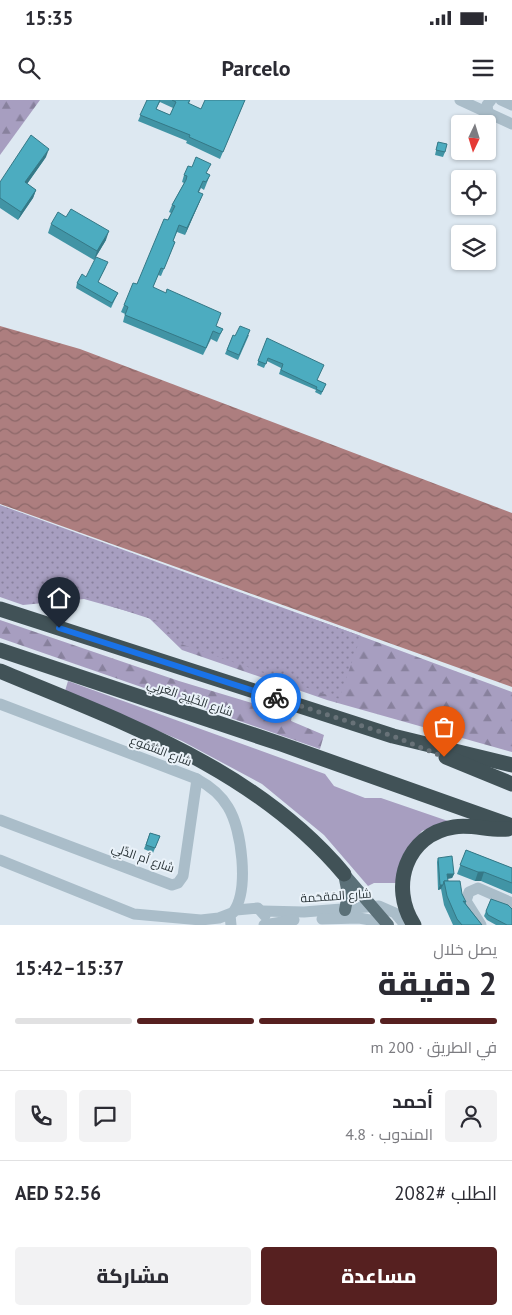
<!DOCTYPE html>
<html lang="ar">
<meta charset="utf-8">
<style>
body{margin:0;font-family:"PT Sans",Cairo,sans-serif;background:#f2f2f3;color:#2b2b33;direction:rtl;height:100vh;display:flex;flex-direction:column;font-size:19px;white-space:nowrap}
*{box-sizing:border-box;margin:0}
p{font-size:16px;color:#7c7c81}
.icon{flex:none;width:28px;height:28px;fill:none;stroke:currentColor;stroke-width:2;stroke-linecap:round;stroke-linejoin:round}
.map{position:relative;height:825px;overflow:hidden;direction:ltr}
.sheet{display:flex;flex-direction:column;background:#fff;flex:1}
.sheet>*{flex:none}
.needle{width:32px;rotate:184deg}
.controls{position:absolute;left:451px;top:15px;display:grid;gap:10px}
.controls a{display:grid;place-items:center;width:45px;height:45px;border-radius:5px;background:#fff;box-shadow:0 1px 4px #0004;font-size:25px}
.pin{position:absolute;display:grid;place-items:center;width:42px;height:42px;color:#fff;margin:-51px -21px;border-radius:50% 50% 50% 0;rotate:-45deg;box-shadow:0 0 5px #0007}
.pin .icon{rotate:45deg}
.courier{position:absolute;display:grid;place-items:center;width:50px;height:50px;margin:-25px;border:4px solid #1a73e8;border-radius:50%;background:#fff;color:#222;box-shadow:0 1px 6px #0007}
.summary em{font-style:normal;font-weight:800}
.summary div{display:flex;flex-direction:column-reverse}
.summary{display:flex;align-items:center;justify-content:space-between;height:85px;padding:0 15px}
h1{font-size:32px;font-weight:800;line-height:38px}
.bar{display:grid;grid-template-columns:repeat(4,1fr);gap:8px 5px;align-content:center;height:60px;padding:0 15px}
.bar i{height:6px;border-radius:4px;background:#e1e1e2}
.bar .active{background:#562020}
.bar p{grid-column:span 4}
.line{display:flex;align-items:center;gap:12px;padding:0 15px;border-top:1px solid #e1e1e2}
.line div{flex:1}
.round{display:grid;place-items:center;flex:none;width:52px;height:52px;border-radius:5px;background:#f2f2f3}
.cta{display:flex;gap:10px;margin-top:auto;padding:10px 15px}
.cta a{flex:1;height:58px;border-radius:5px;background:#562020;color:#fff;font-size:20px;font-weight:800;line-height:58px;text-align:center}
.cta a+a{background:#f2f2f3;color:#2b2b33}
.status{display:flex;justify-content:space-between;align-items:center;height:35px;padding:0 25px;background:#fff;direction:ltr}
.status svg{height:14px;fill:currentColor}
header{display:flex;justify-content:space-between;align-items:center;height:65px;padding:0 15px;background:#fff;font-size:22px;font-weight:800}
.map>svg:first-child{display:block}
</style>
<div class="status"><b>15:35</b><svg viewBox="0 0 49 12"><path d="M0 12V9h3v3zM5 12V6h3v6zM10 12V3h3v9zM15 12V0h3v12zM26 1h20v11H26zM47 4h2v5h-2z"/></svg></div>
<header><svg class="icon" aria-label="menu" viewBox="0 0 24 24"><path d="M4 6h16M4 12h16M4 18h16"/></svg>Parcelo<svg class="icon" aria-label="search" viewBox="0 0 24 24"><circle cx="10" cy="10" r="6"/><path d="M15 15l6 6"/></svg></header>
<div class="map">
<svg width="512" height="825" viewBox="0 0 512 825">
<defs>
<pattern id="forest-firs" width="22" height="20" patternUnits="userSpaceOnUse" patternTransform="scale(1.25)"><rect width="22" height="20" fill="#a79ec0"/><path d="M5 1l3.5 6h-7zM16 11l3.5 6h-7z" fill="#88819d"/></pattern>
<pattern id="park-dots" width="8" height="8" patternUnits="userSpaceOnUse" patternTransform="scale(1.25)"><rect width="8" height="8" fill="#a79ec0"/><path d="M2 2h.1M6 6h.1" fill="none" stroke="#88819d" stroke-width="1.8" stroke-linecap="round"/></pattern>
<pattern id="water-waves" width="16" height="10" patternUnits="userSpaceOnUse" patternTransform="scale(1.25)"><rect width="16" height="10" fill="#ad7e7f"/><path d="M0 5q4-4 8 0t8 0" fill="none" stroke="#8d6869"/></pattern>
</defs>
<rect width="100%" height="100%" fill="#dde8f1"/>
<polygon fill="#a79ec0" points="68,581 325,674 334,686 365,698 381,698 448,721 422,731 404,753 396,783 374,783 368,786 324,735 262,684 182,641 65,591"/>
<g fill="url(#forest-firs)">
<polygon points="0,0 40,0 0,55"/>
<polygon points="0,408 90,443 331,525 512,592 512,652 327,600 182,550 148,517 84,499 23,505 0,497"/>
<polygon points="0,520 179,581 292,615 291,621 324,635 320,649 0,538"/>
</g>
<polygon fill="url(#park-dots)" points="0,405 361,536 339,599 181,544 157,521 77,495 20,500 0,493"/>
<polygon fill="url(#water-waves)" points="0,226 80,249 512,413 512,587 0,404"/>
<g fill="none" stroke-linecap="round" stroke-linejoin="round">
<g stroke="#aabdc9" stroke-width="11">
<polyline points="460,0 512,24"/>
<polyline points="501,0 512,5"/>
<polyline points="488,13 487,5 491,0"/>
<path d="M0,604L197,679C210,686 221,695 228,707C242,730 249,789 234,811"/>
<polyline points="0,720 172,785 178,783 183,776 197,679"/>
<polyline points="0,760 134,814 201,820 219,818 232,813"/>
<polyline points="262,811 304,812 379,806 395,813 405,825"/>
<polyline points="322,819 359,818 386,823"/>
<polyline points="231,825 230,815 236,810 258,808 265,816"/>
<polyline points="264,825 294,820"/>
<polyline points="481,825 466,801 469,792 478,788 512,803"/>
</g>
<g stroke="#5b7078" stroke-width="12">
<polyline points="344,774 388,825"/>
<polyline points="344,774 348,794 345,810"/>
</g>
<g stroke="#415257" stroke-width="15">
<polyline points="0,509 393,636 512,665"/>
<polyline points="0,550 281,644 512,726"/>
<path d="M0,571C124,623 255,668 344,774"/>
<polyline points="446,657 512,684"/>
<path d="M414,825C389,787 406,734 454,727C472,724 490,731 508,729"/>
</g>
</g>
<g fill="#4194a5" fill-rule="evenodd">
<path d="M147,0H190L189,4L201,9L245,0L220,59L186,43L187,41L138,21ZM160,2L173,8L170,15L156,9Z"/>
<polygon points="438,42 445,52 443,57 435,55"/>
<polygon points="46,57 27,84 36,90 33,98 18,120 0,108 0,82"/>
<polygon points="207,73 210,75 204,90 201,88 199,92 200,101 185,135 177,132 173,141 175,142 161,176 158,175 153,187 216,226 223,229 217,242 211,239 203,255 123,222 125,214 121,212 124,205 137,184 171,113 169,112 172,105 184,83 182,82 184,75"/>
<polygon points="51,124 106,140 94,160 48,133"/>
<polygon points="106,167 98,182 118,193 111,208 76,188 77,183 86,177"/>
<polygon points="233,235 235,236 249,235 238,260 225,254"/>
<polygon points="267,238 317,280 326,284 321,295 315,292 316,290 279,274 281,268 267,261 264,268 257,265"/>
<polygon points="150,733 160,736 153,753 144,749"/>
<polygon points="466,750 512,768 512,794 481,781 475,781 457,774"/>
<polygon points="438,758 454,774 452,778 447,779 447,781 462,794 466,802 466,804 482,825 453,825 444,805 441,789 438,790 437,762"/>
<polygon points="491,799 512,825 496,825 487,820 484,816"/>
</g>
<g fill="#357886">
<polygon points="49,49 46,57 22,91 25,82"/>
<polygon points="36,90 33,98 18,120 21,112"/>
<polygon points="203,94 200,101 185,135 187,128"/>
<polygon points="109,131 106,140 94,160 97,151"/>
<polygon points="478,772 484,772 481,781 475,781"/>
<polygon points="447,774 454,774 452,778 445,779"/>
<polygon points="440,785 443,785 441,789 438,790"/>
</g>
<g fill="#4cacc0" stroke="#357886">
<polygon points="147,0 160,0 156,9 170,15 176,2 172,0 190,0 188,3 201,9 205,0 245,0 223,52 189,37 190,35 140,15"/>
<polygon points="31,35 49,49 25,82 36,90 21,112 0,98 0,82"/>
<polygon points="438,42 447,44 445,52 436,50"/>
<polygon points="196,57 211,64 206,73 210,75 206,82 203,81 198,92 203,94 187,128 179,125 173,141 175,142 164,169 161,168 153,187 166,193 167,189 221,213 216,226 223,229 220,234 213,231 206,248 125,215 128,207 124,205 133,183 137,184 164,119 168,120 175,106 172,105 186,80 187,76 184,75 188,66 192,67"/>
<polygon points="71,109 109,131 97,151 51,124 58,112 66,117"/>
<polygon points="96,157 108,162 98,182 118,193 112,203 77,183 82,174 86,177"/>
<polygon points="240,226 250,230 239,255 227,250 233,235 235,236"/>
<polygon points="267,238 324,265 317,280 326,284 322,292 316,289 317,287 281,270 283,264 268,258 266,264 258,261"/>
<polygon points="150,733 160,736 155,748 146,745"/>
<polygon points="466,750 512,768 512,783 484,772 478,772 460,765"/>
<polygon points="452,756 454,774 447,774 448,781 444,781 443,785 440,785 438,758"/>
<polygon points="444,781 460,781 462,794 466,802 463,801 482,825 462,825 457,819 447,796"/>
<polygon points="491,799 508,805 512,809 512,825 507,825 488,815 486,811"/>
</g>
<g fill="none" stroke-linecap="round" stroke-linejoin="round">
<polyline stroke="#687278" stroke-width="5" stroke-dasharray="0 9" points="276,598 393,636 444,657"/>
<polyline stroke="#1a73e8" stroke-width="6" points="59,528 276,598"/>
</g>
<g text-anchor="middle" stroke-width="4" stroke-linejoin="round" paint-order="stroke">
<g font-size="12" fill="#293337" stroke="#eaf2f9">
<text transform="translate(190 598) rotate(19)" y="4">شارع الخَلِيج العَربِي</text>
<text transform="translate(161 651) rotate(21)" y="4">شارع الشُّمُوع</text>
<text transform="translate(143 758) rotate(19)" y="4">شارع أم الدِّلِي</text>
<text transform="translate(336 796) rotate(-4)" y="4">شارع المَقحَمة</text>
</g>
</g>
</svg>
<div class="controls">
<a><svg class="needle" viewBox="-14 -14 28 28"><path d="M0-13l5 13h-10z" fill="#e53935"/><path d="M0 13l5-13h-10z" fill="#7c7c81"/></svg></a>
<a><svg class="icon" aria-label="locate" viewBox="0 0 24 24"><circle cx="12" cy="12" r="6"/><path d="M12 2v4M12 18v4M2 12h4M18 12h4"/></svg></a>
<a><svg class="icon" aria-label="layers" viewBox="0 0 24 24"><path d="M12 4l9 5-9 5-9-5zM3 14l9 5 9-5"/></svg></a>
</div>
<div class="pin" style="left:444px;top:657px;background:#ea580c"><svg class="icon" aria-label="bag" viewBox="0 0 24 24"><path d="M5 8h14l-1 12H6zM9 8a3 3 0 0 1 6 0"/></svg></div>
<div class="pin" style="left:59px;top:528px;background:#1f2937"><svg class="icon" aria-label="home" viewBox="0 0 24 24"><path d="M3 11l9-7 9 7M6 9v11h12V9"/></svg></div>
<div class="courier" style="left:276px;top:598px"><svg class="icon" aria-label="bike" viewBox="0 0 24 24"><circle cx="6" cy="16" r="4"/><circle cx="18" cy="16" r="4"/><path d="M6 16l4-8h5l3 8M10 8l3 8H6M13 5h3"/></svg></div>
</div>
<section class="sheet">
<div class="summary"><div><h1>2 دقيقة</h1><p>يصل خلال</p></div><em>15:37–15:42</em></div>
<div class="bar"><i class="active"></i><i class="active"></i><i class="active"></i><i></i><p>في الطريق · 200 m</p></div>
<div class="line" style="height:90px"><a class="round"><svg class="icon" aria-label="person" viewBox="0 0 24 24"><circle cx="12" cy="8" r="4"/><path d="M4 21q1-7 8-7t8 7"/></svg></a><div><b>أحمد</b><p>المندوب · 4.8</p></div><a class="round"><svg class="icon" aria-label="chat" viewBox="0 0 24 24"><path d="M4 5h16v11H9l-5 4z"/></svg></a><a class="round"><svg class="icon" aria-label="phone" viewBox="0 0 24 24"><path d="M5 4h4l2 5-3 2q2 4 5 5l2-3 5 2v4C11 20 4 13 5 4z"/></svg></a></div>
<div class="line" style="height:65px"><div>الطلب #2082</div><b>AED 52.56</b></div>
<div class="cta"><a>مساعدة</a><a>مشاركة</a></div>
</section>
